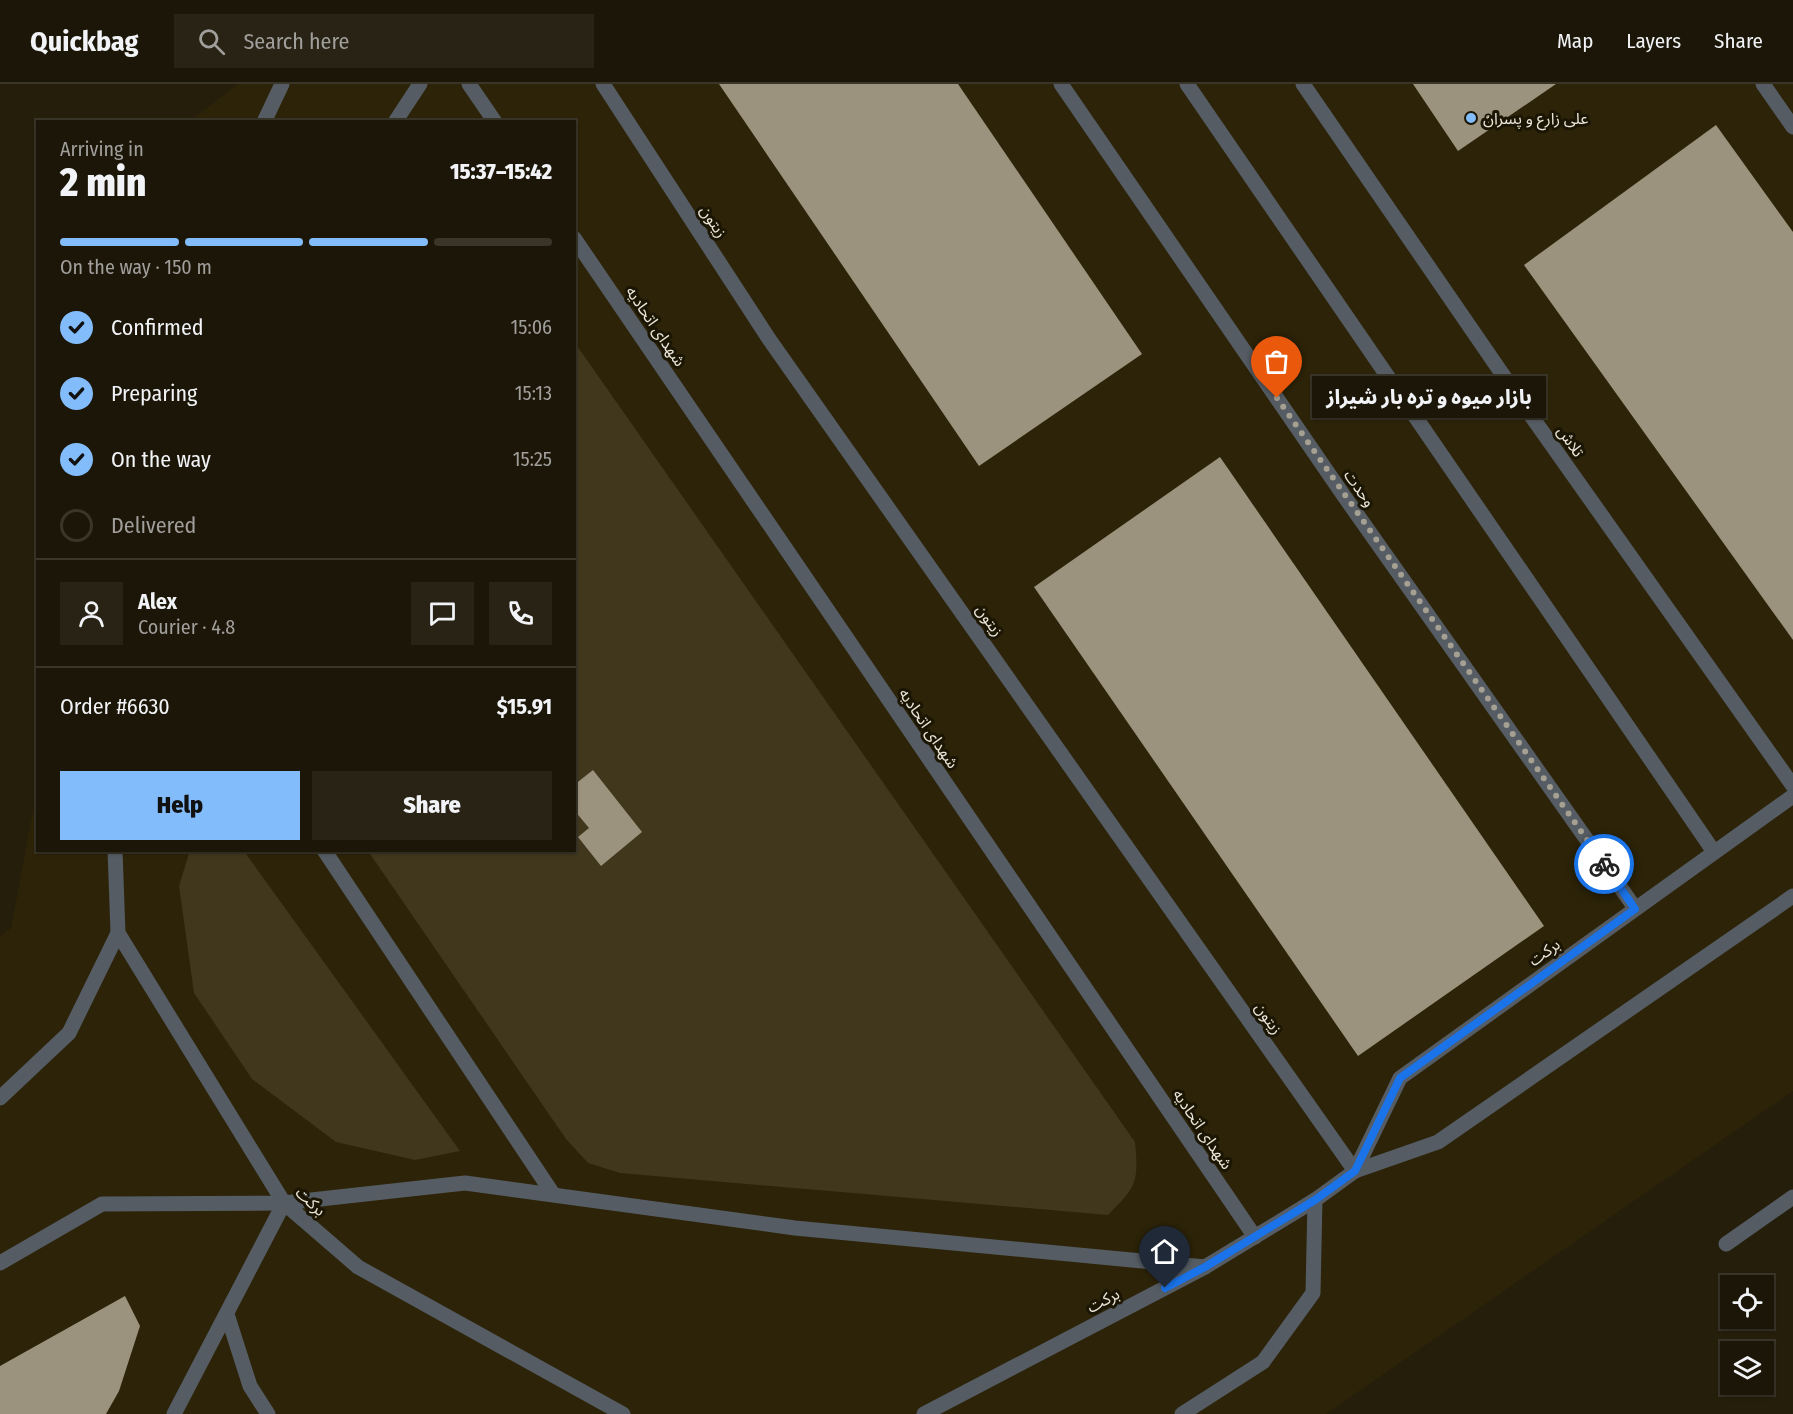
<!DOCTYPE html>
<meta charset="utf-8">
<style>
body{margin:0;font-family:"Fira Sans Condensed","Noto Sans Arabic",sans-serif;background:#292316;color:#f1f3f6;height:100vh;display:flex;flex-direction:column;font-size:22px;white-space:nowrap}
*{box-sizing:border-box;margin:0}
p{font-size:20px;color:#a09f9c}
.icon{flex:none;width:33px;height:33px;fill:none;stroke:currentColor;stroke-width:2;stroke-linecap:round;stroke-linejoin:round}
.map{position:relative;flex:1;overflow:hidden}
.sheet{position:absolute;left:36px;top:36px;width:540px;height:732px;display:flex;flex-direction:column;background:#1c1608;border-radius:0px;box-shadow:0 2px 4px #0004,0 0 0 2px #3a3529}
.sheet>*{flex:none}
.controls{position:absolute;left:1720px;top:1191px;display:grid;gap:12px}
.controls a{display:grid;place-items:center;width:54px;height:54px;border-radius:0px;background:#1c1608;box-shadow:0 2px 4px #0004,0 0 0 2px #3a3529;font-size:30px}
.pin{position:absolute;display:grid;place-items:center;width:51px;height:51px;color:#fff;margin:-62px -26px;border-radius:50% 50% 50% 0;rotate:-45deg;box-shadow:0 0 6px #0007}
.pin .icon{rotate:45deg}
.courier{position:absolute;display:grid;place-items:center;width:60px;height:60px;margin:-30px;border:4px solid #1a73e8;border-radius:50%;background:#fff;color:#222;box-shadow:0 2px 8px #0007}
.bubble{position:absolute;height:42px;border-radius:0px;background:#1c1608;box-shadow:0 2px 4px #0004,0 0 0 2px #3a3529;font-size:20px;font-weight:800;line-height:42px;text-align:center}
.summary em{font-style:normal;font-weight:800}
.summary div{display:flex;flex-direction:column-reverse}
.summary{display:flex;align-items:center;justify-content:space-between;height:102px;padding:0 24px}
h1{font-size:39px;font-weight:800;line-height:45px}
.bar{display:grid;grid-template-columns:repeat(4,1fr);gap:9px 6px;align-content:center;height:72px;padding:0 24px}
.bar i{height:8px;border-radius:4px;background:#3a3529}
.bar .selected{background:#83bcfb}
.bar p{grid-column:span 4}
.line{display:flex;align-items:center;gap:15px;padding:0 24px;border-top:2px solid #3a3529}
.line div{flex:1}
.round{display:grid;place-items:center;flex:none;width:63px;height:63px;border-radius:0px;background:#292316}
ol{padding:0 24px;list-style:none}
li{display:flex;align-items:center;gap:18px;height:66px}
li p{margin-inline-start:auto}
li .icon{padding:6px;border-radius:50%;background:#83bcfb;color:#111;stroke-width:4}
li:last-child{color:#a09f9c}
li i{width:33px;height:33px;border:3px solid #3a3529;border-radius:50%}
.button{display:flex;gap:12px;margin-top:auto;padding:12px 24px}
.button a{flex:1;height:69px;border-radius:0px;background:#83bcfb;color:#111;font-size:24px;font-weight:800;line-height:69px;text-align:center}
.button a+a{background:#292316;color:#f1f3f6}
header{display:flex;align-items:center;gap:36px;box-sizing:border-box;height:84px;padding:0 30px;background:#1c1608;border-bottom:2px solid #3a3529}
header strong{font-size:28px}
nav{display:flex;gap:33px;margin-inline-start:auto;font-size:21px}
.search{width:420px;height:54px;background:#292316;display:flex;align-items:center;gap:15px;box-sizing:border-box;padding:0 21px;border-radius:0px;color:#a09f9c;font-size:22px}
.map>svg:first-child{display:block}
</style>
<header>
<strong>Quickbag</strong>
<div class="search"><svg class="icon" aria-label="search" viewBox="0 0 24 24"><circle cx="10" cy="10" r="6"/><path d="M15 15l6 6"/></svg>Search here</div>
<nav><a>Map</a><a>Layers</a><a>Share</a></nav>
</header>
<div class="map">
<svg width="1793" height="1330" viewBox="0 0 1793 1330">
<rect width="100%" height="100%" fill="#251e0b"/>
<polygon fill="#2c2308" points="238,0 1793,0 1793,1007 1326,1330 0,1330 0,852 11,844 37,705 38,766 574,766 574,38 190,37"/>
<g fill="#40371c">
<path d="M575,259L1135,1058C1139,1099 1136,1103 1108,1131L620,1089L588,1079L566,1055L368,767L574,766Z"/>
<polygon points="190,766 244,767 460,1067 415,1076 336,1058 252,995 194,909 179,802"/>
</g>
<g fill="#9b937d">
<polygon points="719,0 958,0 1142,270 979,382"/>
<polygon points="1413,0 1556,0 1458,67"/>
<polygon points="1716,41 1793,148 1793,556 1524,181"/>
<polygon points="1220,373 1544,842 1358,972 1034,503"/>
<polygon points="593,686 642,748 601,782 578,753 589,744 574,726 574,701"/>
<polygon points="125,1212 140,1242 119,1307 106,1330 0,1330 0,1282"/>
</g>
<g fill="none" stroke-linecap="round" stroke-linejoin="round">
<g stroke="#555c63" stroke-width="15">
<polyline points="469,0 495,38"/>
<polyline points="603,0 769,255 1355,1087"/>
<polyline points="1061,0 1344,412 1635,824"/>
<polyline points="1187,0 1714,768"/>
<polyline points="1303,0 1527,326 1793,702"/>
<polyline points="1763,0 1793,43"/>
<polyline points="264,38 282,0"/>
<polyline points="395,38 420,0"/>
<polyline points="574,154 1255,1153"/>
<polyline points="115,766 118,849 284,1119 358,1183 623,1330"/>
<polyline points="324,766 553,1110"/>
<polyline points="0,1014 69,949 118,849"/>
<polyline points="1355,1087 1400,994 1793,712"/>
<polyline points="1726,1160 1793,1113"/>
<polyline points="0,1179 102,1120 284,1119 465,1099 795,1144 1205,1183"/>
<polyline points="227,1230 250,1302 268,1330"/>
<polyline points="174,1330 284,1119"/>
<polyline points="924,1330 1205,1183 1315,1116 1355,1087 1438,1058 1793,812"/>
<polyline points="1182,1330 1263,1278 1313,1209 1315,1116"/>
</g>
</g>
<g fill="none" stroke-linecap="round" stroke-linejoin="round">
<polyline stroke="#a5a092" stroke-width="6" stroke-dasharray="0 10.8" points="1277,314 1604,780"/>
<polyline stroke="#1a73e8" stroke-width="8" points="1165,1204 1205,1183 1315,1116 1355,1087 1400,994 1635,825 1604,780"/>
</g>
<circle fill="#83bcfb" stroke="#1b1503" stroke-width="2" cx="1471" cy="34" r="6"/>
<g text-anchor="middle" stroke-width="6" stroke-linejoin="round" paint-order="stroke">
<g font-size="16" fill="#eae6da" stroke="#1b1503" text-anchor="start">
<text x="1483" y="40">علی زارع و پسران</text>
</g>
<g font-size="16" fill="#eae6da" stroke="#1b1503">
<text transform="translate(714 137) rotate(57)" y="6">زیتون</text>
<text transform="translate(656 242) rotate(56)" y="6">شهدای اتحادیه</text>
<text transform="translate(1571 357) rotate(55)" y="6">تلاش</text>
<text transform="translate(1360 404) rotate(55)" y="6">وحدت</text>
<text transform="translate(990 536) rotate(55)" y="6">زیتون</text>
<text transform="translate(929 644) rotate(56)" y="6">شهدای اتحادیه</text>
<text transform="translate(1544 868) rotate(-36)" y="6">برکت</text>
<text transform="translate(1269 934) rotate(55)" y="6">زیتون</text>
<text transform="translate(1203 1045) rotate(56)" y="6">شهدای اتحادیه</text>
<text transform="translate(311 1117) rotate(43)" y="6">برکت</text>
<text transform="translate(1103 1216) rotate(-28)" y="6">برکت</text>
</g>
</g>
</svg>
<div class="controls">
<a><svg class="icon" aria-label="locate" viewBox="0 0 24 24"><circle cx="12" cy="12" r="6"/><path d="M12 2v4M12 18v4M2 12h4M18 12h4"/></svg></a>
<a><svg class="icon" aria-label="layers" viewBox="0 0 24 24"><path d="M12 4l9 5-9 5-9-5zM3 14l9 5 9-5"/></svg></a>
</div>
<div class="pin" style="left:1277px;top:314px;background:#ea580c"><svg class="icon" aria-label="bag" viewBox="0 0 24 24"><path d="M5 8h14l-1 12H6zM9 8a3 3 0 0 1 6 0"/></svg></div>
<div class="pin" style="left:1165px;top:1204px;background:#1f2937"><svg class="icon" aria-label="home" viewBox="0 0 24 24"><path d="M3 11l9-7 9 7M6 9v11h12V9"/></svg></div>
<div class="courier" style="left:1604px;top:780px"><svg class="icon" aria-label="bike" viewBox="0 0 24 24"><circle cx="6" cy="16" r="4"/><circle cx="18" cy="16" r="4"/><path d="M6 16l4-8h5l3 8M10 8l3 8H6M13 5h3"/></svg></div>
<div class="bubble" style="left:1312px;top:292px;width:234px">بازار میوه و تره بار شیراز</div>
<section class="sheet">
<div class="summary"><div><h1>2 min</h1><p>Arriving in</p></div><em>15:37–15:42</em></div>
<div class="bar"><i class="selected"></i><i class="selected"></i><i class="selected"></i><i></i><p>On the way · 150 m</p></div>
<ol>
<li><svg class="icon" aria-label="check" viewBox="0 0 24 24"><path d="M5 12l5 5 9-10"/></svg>Confirmed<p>15:06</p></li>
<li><svg class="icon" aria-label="check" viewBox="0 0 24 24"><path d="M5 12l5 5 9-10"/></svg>Preparing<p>15:13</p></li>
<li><svg class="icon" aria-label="check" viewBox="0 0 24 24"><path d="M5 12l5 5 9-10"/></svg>On the way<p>15:25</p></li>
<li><i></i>Delivered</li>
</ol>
<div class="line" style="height:108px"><a class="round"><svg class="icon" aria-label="person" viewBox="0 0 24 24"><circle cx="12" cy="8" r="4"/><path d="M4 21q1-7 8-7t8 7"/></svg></a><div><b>Alex</b><p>Courier · 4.8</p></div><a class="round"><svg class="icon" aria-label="chat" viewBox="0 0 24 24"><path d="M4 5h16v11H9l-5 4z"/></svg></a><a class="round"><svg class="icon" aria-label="phone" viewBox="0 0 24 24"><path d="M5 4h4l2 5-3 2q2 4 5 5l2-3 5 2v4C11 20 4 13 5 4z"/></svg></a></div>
<div class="line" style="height:78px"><div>Order #6630</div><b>$15.91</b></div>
<div class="button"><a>Help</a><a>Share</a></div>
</section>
</div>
